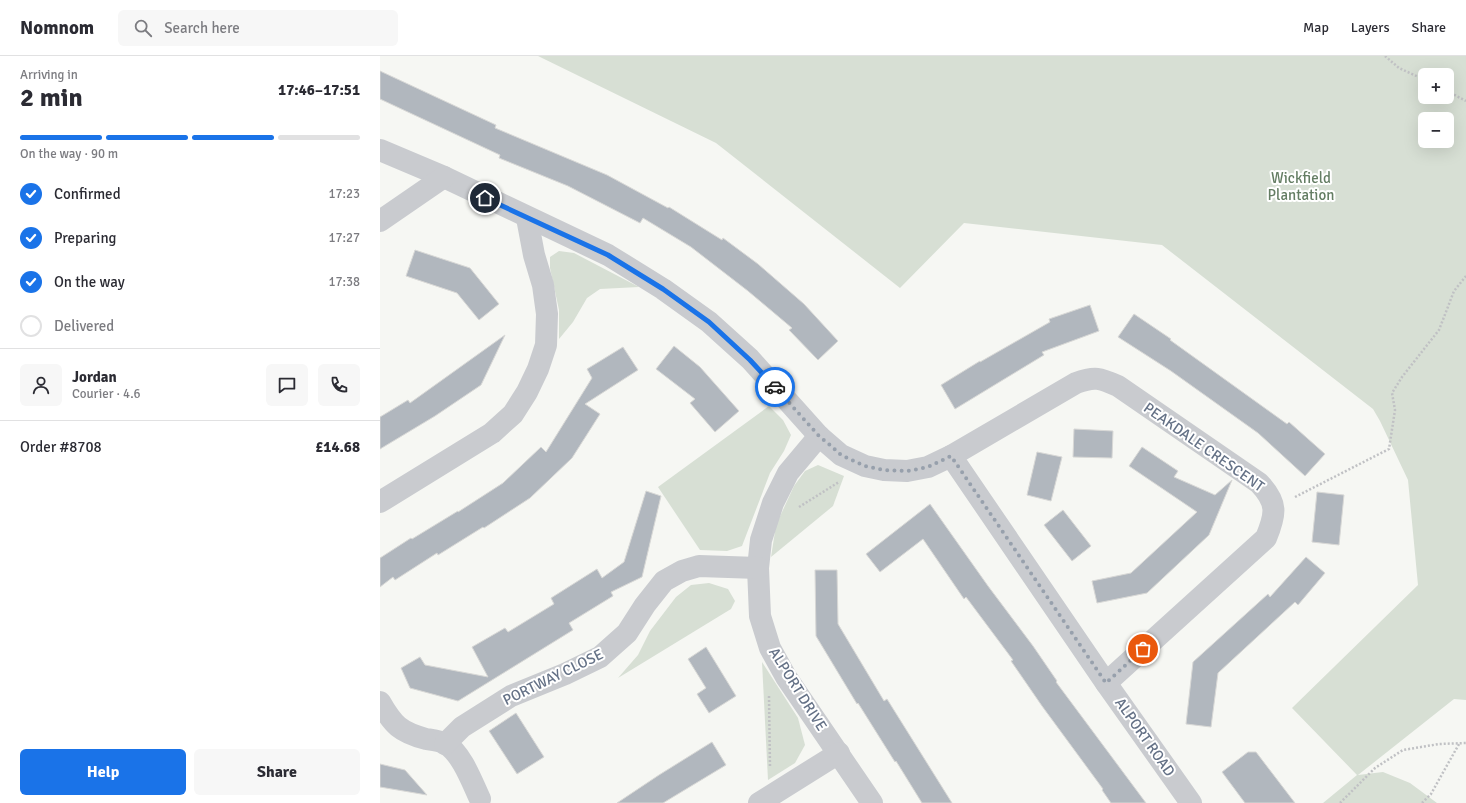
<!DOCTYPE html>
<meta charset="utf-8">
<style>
body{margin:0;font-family:Signika,sans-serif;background:#f7f7f7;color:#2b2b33;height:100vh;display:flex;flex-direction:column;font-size:15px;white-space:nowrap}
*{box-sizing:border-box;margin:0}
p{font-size:13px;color:#7c7c81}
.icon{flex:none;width:22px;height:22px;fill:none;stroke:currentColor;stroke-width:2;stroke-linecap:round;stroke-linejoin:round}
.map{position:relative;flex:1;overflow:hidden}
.side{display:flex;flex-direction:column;background:#fff;width:380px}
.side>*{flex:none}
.buttons{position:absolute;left:1038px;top:12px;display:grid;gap:8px}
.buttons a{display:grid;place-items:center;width:36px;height:36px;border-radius:6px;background:#fff;box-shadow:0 4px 16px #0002;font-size:20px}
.pin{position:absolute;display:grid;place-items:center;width:34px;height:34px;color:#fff;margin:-17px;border:2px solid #fff;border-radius:50%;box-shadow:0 1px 4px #0007}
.courier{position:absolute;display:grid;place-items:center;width:40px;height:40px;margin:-20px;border:3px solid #1a73e8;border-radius:50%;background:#fff;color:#222;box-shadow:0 1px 5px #0007}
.overview em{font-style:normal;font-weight:800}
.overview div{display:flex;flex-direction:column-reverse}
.overview{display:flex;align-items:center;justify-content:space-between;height:68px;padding:0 20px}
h1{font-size:26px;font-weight:800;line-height:30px}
.bar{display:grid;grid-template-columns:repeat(4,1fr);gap:6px 4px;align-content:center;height:48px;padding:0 20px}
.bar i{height:5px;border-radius:3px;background:#e1e1e2}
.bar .current{background:#1a73e8}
.bar p{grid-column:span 4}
.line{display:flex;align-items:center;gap:10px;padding:0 20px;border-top:1px solid #e1e1e2}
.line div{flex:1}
.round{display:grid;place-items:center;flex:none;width:42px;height:42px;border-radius:6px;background:#f7f7f7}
ol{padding:0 20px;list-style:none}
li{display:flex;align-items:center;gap:12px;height:44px}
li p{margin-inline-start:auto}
li .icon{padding:4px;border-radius:50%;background:#1a73e8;color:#fff;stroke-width:4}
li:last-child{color:#7c7c81}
li i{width:22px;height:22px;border:2px solid #e1e1e2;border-radius:50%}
.action{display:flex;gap:8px;margin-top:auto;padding:8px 20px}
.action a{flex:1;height:46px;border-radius:6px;background:#1a73e8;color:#fff;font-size:16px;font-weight:800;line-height:46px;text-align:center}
.action a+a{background:#f7f7f7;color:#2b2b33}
header{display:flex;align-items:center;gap:24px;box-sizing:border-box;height:56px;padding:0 20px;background:#fff;border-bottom:1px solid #e1e1e2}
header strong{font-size:19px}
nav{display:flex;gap:22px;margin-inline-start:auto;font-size:14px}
.search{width:280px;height:36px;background:#f7f7f7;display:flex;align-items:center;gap:10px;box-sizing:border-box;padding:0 14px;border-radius:6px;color:#7c7c81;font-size:15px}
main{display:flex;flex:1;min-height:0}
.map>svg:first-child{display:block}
</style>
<header>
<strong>Nomnom</strong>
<div class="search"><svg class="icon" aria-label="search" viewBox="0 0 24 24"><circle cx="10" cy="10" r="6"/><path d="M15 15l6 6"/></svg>Search here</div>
<nav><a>Map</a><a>Layers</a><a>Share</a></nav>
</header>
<main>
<section class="side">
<div class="overview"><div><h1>2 min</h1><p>Arriving in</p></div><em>17:46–17:51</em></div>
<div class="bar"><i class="current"></i><i class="current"></i><i class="current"></i><i></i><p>On the way · 90 m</p></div>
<ol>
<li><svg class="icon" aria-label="check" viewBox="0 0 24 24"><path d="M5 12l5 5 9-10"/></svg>Confirmed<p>17:23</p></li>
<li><svg class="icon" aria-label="check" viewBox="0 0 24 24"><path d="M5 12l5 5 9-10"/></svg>Preparing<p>17:27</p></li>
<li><svg class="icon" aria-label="check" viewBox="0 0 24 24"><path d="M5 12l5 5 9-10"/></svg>On the way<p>17:38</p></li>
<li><i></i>Delivered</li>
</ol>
<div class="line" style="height:72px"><a class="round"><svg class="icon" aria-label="person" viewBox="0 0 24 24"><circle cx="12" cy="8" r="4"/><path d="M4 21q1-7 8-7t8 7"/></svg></a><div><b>Jordan</b><p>Courier · 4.6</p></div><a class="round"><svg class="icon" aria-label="chat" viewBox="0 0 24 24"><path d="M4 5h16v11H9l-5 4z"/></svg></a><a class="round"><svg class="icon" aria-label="phone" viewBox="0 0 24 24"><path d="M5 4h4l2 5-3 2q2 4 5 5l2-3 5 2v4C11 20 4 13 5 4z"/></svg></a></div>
<div class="line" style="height:52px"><div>Order #8708</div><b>£14.68</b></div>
<div class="action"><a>Help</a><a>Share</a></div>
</section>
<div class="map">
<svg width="1086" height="747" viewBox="0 0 1086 747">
<rect width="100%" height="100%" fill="#f6f7f3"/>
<g fill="#d7dfd4" fill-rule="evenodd">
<path d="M158,0H1086V644L1074,643L978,719L1003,716L1030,727L1057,747H943L977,719L912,652L1038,529L1028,424L1000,365L993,353L782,189L584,167L520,232L336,87ZM1045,19H1067V41H1045ZM1045,63H1067V85H1045Z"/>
<polygon points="179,195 194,197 259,231 220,233 207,242 193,266 179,283 179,254 170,212 170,201"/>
<polygon points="389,350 403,364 411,379 404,395 390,417 362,490 347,495 320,494 278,431"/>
<polygon points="438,409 464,420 453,450 391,501 396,469 414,430 425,415"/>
<polygon points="329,527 348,533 355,545 351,553 238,622 258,599 270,575 296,541 311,529"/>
<polygon points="382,606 418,662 425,689 415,707 388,724"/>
</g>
<g fill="#b1b7be" stroke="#d8d8d6">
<polygon points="0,15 116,69 115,72 227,119 288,152 289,151 342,184 343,182 378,208 424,248 458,285 438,304 409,274 412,272 368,235 311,191 263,162 260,167 188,130 119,102 120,99 0,43"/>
<polygon points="35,194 90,212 119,248 99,264 77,237 26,220"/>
<polygon points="710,249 719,275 662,296 664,299 575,353 561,329 600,305 600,306 670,266 669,263"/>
<polygon points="754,258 791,283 790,284 907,368 909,366 945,398 925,420 878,377 791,315 738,281"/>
<polygon points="125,279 101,329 55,360 0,393 0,361 28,344 30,347"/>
<polygon points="294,290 320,311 359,355 335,376 310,347 315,343 276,313"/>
<polygon points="243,291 258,314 205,348 220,358 192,402 150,442 104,472 103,471 58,499 57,497 15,524 13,521 0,531 0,502 31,482 32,483 78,455 78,456 123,427 161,391 166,396 212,322 207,313"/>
<polygon points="694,373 733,375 732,402 693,401"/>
<polygon points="762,391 798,415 794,421 835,439 852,424 829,479 767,537 717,547 712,525 751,517 817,456 749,410"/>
<polygon points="657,396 682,401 671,445 647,439"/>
<polygon points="266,435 281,440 262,521 231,536 233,540 189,567 193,574 78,645 30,632 21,612 40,601 45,609 108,621 92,591 125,572 128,576 174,548 171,542 217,513 222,522 244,506"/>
<polygon points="937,436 964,439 959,489 932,486"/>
<polygon points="550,448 608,530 653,590 677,625 676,626 766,747 731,747 722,734 723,733 662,650 631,605 633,604 586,541 584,543 543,483 500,516 486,498"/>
<polygon points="683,454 711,490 692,505 664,469"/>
<polygon points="926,501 945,517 918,549 915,546 838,617 831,671 806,668 813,606 888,538 890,541"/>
<polygon points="435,514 457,514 458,568 504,645 507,643 572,747 542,747 516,705 515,706 478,647 477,648 436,580"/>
<polygon points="326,591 356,640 329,657 317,638 326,632 308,603"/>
<polygon points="136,657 164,701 137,718 109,675"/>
<polygon points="332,686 346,709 283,747 237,747 279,719"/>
<polygon points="868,696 876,696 915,747 865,747 842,716"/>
<polygon points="0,708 25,714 47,739 0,731"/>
</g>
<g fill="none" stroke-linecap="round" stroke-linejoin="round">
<g stroke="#c0c1c4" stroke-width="2.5" stroke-dasharray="2 2" stroke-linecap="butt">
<polyline points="1005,0 1019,12 1045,24"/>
<polyline points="1067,35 1086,45"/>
<polyline points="915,441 1009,393 1015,354 1012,337 1022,321 1059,274 1074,235 1086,220"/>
<polyline points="419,451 459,426"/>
<polyline points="389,640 390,711"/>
<polyline points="960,747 995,712 1023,694 1059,688 1086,687"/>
<polyline points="1042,747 1051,738 1079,688"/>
</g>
<g stroke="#c9cbcf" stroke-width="22">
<polyline points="0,94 64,121 228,199 283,233 329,266 370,303 439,380 461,399 485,410 504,414 527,415 548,411 571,400 726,627 811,747"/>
<polyline points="0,165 64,121"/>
<polyline points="439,380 408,417 393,447 381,484 378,512 380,560 390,592 406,621 492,747"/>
<path d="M571,400L696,327C715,320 720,322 738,330L879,427C898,447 896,458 886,482L726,627"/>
<polyline points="0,446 112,377 133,358 147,336 158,313 166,289 167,258 163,229 154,199 147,162"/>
<path d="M0,646C13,669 20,676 46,683C52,684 61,685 66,688C82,698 92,726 100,743"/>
<polyline points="65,688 82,671 131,640 185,618 220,601 247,577 265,549 284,525 302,515 319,510 378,512"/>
<polyline points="379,747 459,697"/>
</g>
</g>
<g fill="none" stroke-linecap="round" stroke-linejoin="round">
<polyline stroke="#97a0ac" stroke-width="4" stroke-dasharray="0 7.2" points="395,331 439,380 450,389 461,399 485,410 504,414 528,415 548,411 571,400 726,627 763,593"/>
<polyline stroke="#1a73e8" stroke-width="5" points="105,142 228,199 283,233 329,266 370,304 395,331"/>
</g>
<g text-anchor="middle" stroke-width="4" stroke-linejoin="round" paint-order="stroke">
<g font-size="15" fill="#647d63" stroke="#fff">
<text x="921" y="127">Wickfield<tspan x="921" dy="17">Plantation</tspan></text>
</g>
<g font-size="15" fill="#647186" stroke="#fff">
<text transform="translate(824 391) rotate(35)" y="5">PEAKDALE CRESCENT</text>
<text transform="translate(173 621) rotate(-26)" y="5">PORTWAY CLOSE</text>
<text transform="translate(418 633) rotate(58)" y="5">ALPORT DRIVE</text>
<text transform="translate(765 681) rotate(55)" y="5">ALPORT ROAD</text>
</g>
</g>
</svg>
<div class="buttons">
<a>+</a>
<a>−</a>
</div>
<div class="pin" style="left:763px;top:593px;background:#ea580c"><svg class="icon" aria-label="bag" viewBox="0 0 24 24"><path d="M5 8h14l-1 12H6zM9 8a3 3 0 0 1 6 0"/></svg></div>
<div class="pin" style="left:105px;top:142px;background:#1f2937"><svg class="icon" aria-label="home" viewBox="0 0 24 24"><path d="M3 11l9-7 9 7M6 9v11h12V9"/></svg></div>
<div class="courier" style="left:395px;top:331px"><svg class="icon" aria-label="car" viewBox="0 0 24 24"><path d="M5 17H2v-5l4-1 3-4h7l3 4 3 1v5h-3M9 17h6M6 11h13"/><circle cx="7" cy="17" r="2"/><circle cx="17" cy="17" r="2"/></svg></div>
</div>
</main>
